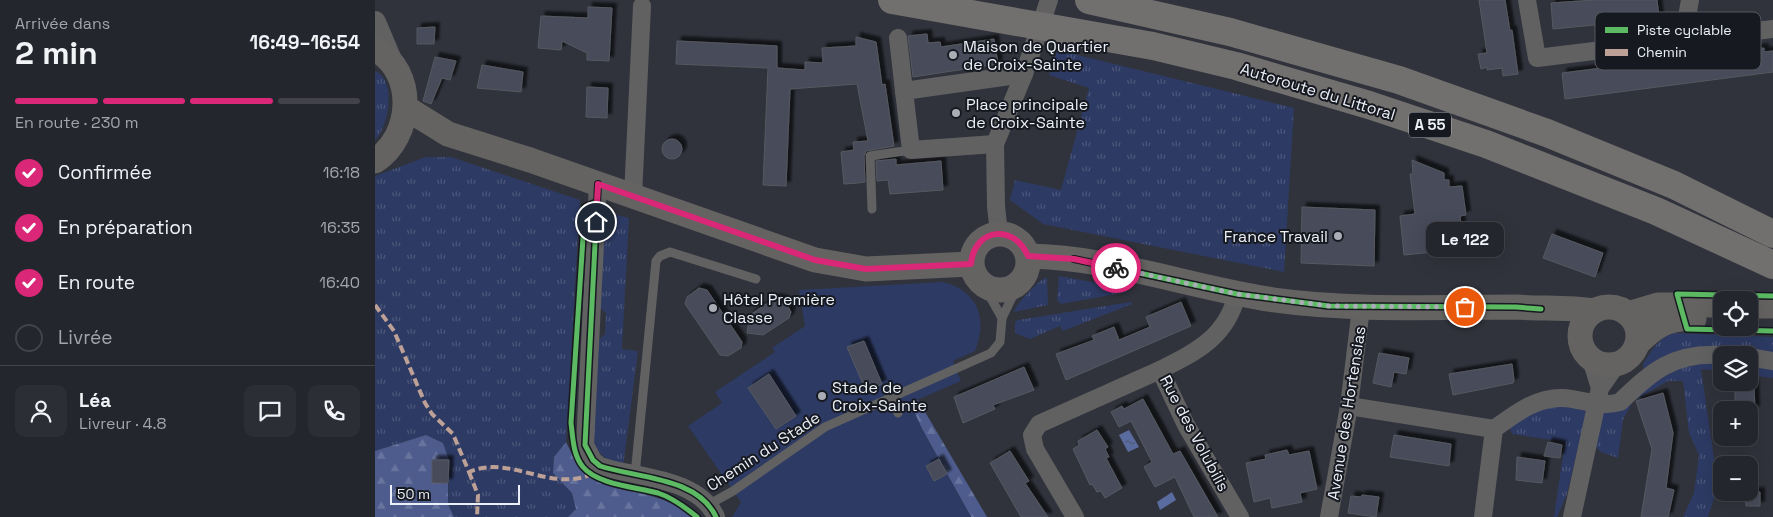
<!DOCTYPE html>
<html lang="fr">
<meta charset="utf-8">
<style>
body{margin:0;font-family:"Space Grotesk",sans-serif;background:#2c2e35;color:#f1f3f6;height:100vh;display:flex;flex-direction:column;font-size:19px;white-space:nowrap}
*{box-sizing:border-box;margin:0}
p{font-size:16px;color:#a3a5aa}
.icon{flex:none;width:28px;height:28px;fill:none;stroke:currentColor;stroke-width:2;stroke-linecap:round;stroke-linejoin:round}
.map{position:relative;flex:1;overflow:hidden}
.details{display:flex;flex-direction:column;background:#24262d;width:375px}
.details>*{flex:none}
.tools{position:absolute;left:1338px;top:291px;display:grid;gap:10px}
.tools a{display:grid;place-items:center;width:45px;height:45px;border-radius:10px;background:#24262d;box-shadow:0 5px 20px #0002,0 0 0 1px #414349;font-size:25px}
.scale{position:absolute;left:15px;bottom:12px;width:130px;box-sizing:border-box;padding-left:5px;border:2px solid #ebeff8;border-top:0;font-size:14px;line-height:18px;white-space:nowrap;color:#ebeff8;-webkit-text-stroke:4px #171920;paint-order:stroke}
.pin{position:absolute;display:grid;place-items:center;width:42px;height:42px;color:#fff;margin:-21px;border:2px solid #fff;border-radius:50%;box-shadow:0 1px 5px #0007}
.courier{position:absolute;display:grid;place-items:center;width:50px;height:50px;margin:-25px;border:4px solid #db2777;border-radius:50%;background:#fff;color:#222;box-shadow:0 1px 6px #0007}
.bubble{position:absolute;height:35px;border-radius:10px;background:#24262d;box-shadow:0 5px 20px #0002,0 0 0 1px #414349;font-size:16px;font-weight:700;line-height:35px;text-align:center}
.summary em{font-style:normal;font-weight:700}
.summary div{display:flex;flex-direction:column-reverse}
.summary{display:flex;align-items:center;justify-content:space-between;height:85px;padding:0 15px}
h1{font-size:32px;font-weight:700;line-height:38px}
.bar{display:grid;grid-template-columns:repeat(4,1fr);gap:8px 5px;align-content:center;height:60px;padding:0 15px}
.bar i{height:6px;border-radius:4px;background:#414349}
.bar .on{background:#db2777}
.bar p{grid-column:span 4}
.line{display:flex;align-items:center;gap:12px;padding:0 15px;border-top:1px solid #414349}
.line div{flex:1}
.round{display:grid;place-items:center;flex:none;width:52px;height:52px;border-radius:10px;background:#2c2e35}
ol{padding:0 15px;list-style:none}
li{display:flex;align-items:center;gap:15px;height:55px}
li p{margin-inline-start:auto}
li .icon{padding:5px;border-radius:50%;background:#db2777;color:#fff;stroke-width:4}
li:last-child{color:#a3a5aa}
li i{width:28px;height:28px;border:2px solid #414349;border-radius:50%}
main{display:flex;flex:1;min-height:0}
.map>svg:first-child{display:block}
</style>
<main>
<section class="details">
<div class="summary"><div><h1>2 min</h1><p>Arrivée dans</p></div><em>16:49–16:54</em></div>
<div class="bar"><i class="on"></i><i class="on"></i><i class="on"></i><i></i><p>En route · 230 m</p></div>
<ol>
<li><svg class="icon" aria-label="check" viewBox="0 0 24 24"><path d="M5 12l5 5 9-10"/></svg>Confirmée<p>16:18</p></li>
<li><svg class="icon" aria-label="check" viewBox="0 0 24 24"><path d="M5 12l5 5 9-10"/></svg>En préparation<p>16:35</p></li>
<li><svg class="icon" aria-label="check" viewBox="0 0 24 24"><path d="M5 12l5 5 9-10"/></svg>En route<p>16:40</p></li>
<li><i></i>Livrée</li>
</ol>
<div class="line" style="height:90px"><a class="round"><svg class="icon" aria-label="person" viewBox="0 0 24 24"><circle cx="12" cy="8" r="4"/><path d="M4 21q1-7 8-7t8 7"/></svg></a><div><b>Léa</b><p>Livreur · 4.8</p></div><a class="round"><svg class="icon" aria-label="chat" viewBox="0 0 24 24"><path d="M4 5h16v11H9l-5 4z"/></svg></a><a class="round"><svg class="icon" aria-label="phone" viewBox="0 0 24 24"><path d="M5 4h4l2 5-3 2q2 4 5 5l2-3 5 2v4C11 20 4 13 5 4z"/></svg></a></div>
</section>
<div class="map">
<svg width="1398" height="517" viewBox="0 0 1398 517">
<defs>
<pattern id="grass-tufts" width="24" height="20" patternUnits="userSpaceOnUse" patternTransform="scale(1.25)"><rect width="24" height="20" fill="#2d3a63"/><path d="M3 7l-1-3M5 7V3M7 7l1-3M15 17l-1-3M17 17v-4M19 17l1-3" fill="none" stroke="#4c577a"/></pattern>
<pattern id="forest-firs" width="22" height="20" patternUnits="userSpaceOnUse" patternTransform="scale(1.25)"><rect width="22" height="20" fill="#4d5c8d"/><path d="M5 1l3.5 6h-7zM16 11l3.5 6h-7z" fill="#67749e"/></pattern>
<pattern id="water-ripples" width="26" height="14" patternUnits="userSpaceOnUse" patternTransform="scale(1.25)"><rect width="26" height="14" fill="#5a6b9f"/><path d="M2 4q2-2 4 0t4 0M15 11q2-2 4 0t4 0" fill="none" stroke="#4f5870"/></pattern>
<filter id="shadow"><feDropShadow dx="4.5" dy="-4.5" stdDeviation="1" flood-color="#0009"/></filter>
</defs>
<rect width="100%" height="100%" fill="#30333c"/>
<g fill="url(#grass-tufts)">
<polygon points="682,50 919,108 909,272 668,224 635,200 640,180 686,190 714,88 674,75"/>
<path d="M0,71C22,80 14,126 0,140Z"/>
<polygon points="51,157 76,157 205,200 191,442 179,457 178,473 197,493 201,509 193,517 79,517 73,504 74,460 68,443 51,435 0,451 0,176"/>
<path d="M230,212L254,218L247,349L263,351L248,467C231,459 221,455 217,436L221,342L230,334L231,313L224,307Z"/>
<polygon points="684,276 750,288 752,292 686,304 682,300"/>
<path d="M672,277L673,305L639,312C640,305 665,279 672,277Z"/>
<polygon points="756,302 757,304 688,331 685,326 655,339 640,333 640,322 643,320"/>
<path d="M1300,333L1398,337V357L1336,349L1269,369L1268,364C1277,351 1283,337 1300,333Z"/>
<polygon points="1346,361 1346,371 1326,369 1343,486 1333,517 1308,517 1319,493 1324,455 1314,433 1308,381 1293,381 1258,401 1248,420 1243,458 1226,452 1220,446 1222,417 1278,381 1310,364"/>
<polygon points="1374,364 1398,368 1398,378 1374,375"/>
<polygon points="1179,404 1210,409 1211,414 1192,494 1182,517 1179,517 1190,442 1137,434 1134,426 1155,413"/>
</g>
<g fill="url(#forest-firs)">
<polygon points="543,400 612,517 596,517 547,429 535,403"/>
<polygon points="51,435 68,443 74,460 57,460 57,483 73,483 73,504 79,517 0,517 0,451"/>
<path d="M191,442C196,452 201,463 209,472C229,494 288,488 317,517H193L201,509L197,493L178,473L179,457Z"/>
</g>
<path fill="#2d3a63" d="M568,282C603,291 613,318 600,351L578,361L586,381L535,403L547,429L596,517H357L366,502L313,426L347,403L340,392L400,352L397,348L430,326L424,290Z"/>
<g fill="url(#water-ripples)">
<polygon points="754,430 764,447 753,452 744,435"/>
<polygon points="797,492 801,500 785,510 782,502"/>
</g>
<g fill="#474b5a" stroke="#565960" filter="url(#shadow)">
<polygon points="1104,0 1130,0 1135,31 1137,30 1143,74 1128,76 1127,68 1112,70 1112,67 1106,69 1103,54 1112,53"/>
<polygon points="1220,0 1282,0 1285,26 1230,31 1230,24 1178,29 1176,3"/>
<polygon points="213,7 237,8 234,61 212,60 212,53 187,41 186,50 163,48 166,16 213,18"/>
<polygon points="60,27 59,44 42,44 42,28"/>
<polygon points="552,34 553,43 565,42 566,47 619,39 623,64 538,77 533,36"/>
<polygon points="481,37 501,42 507,85 510,84 519,146 491,151 489,156 490,182 483,183 469,184 466,152 479,150 478,142 493,141 482,84 415,89 411,186 388,185 393,68 301,64 302,41 364,44 402,46 402,68 430,70 430,62 448,63 447,48 481,46"/>
<polygon points="1389,48 1389,52 1398,51 1398,72 1190,99 1187,73"/>
<polygon points="60,57 81,61 75,80 67,78 56,104 48,101"/>
<polygon points="107,65 148,72 146,92 102,88"/>
<polygon points="212,87 233,88 232,118 211,117"/>
<circle cx="297" cy="149" r="10"/>
<polygon points="521,159 521,165 566,161 568,190 515,194 513,180 502,181 501,161"/>
<polygon points="1037,160 1069,173 1069,180 1074,180 1074,187 1087,186 1091,215 1085,216 1088,245 1083,246 1084,253 1060,256 1059,252 1029,255 1025,216 1040,214 1035,174 1038,174"/>
<polygon points="927,207 1000,210 999,266 926,263"/>
<polygon points="1177,234 1228,253 1220,277 1168,258"/>
<polygon points="324,288 332,290 367,342 366,348 353,356 345,355 310,304 312,297"/>
<polygon points="400,298 409,300 416,312 414,318 388,335 372,333 375,315"/>
<polygon points="806,302 816,326 691,380 681,354 719,340 717,336 739,327 744,340 775,327 771,317"/>
<polygon points="489,341 507,384 491,391 472,347"/>
<polygon points="1004,353 1034,358 1031,374 1019,372 1016,387 998,383"/>
<polygon points="1137,364 1139,380 1138,383 1078,395 1074,374"/>
<polygon points="649,367 659,390 618,405 620,409 588,423 579,397"/>
<polygon points="394,374 421,416 401,429 373,388"/>
<polygon points="1360,384 1379,384 1380,410 1360,410"/>
<polygon points="1288,393 1298,433 1291,488 1299,490 1293,517 1266,517 1277,449 1261,401"/>
<polygon points="768,399 798,454 805,451 843,517 819,517 800,477 780,487 769,467 777,462 756,421 744,427 736,412 747,406 749,409"/>
<polygon points="722,430 733,447 730,449 734,457 731,458 747,488 730,498 726,491 722,492 717,484 715,485 698,449 704,445 703,441"/>
<polygon points="1019,435 1076,444 1074,466 1015,457"/>
<polygon points="1173,442 1187,445 1185,458 1169,456"/>
<polygon points="912,450 914,455 934,451 942,489 925,493 927,502 897,508 895,498 879,502 871,463 891,459 890,455"/>
<polygon points="635,451 654,481 650,483 673,517 646,517 615,463"/>
<polygon points="1142,457 1170,461 1167,483 1141,480"/>
<polygon points="564,459 572,474 559,481 551,466"/>
<polygon points="57,460 74,460 73,483 57,483"/>
<polygon points="1370,492 1385,492 1385,506 1371,506"/>
<polygon points="987,495 1004,497 1001,517 973,513 976,496 986,497"/>
</g>
<g fill="none" stroke-linecap="round" stroke-linejoin="round">
<g stroke="#626162" stroke-width="9">
<polyline points="497,209 495,156 536,150"/>
<polyline points="609,286 627,318 644,283"/>
<polyline points="516,397 523,413"/>
<polyline points="260,475 281,261 285,256 295,252 381,279"/>
<polyline points="333,505 358,491 450,427 616,353 625,342 627,318"/>
</g>
<g stroke="#626162" stroke-width="18">
<polyline points="1152,0 1162,58 1398,29"/>
<polyline points="523,38 529,91"/>
<polyline points="1308,40 1315,0"/>
<polyline points="620,144 536,150 529,91 649,74"/>
<path d="M223,184L210,445L218,460L225,466C261,478 323,477 341,517"/>
<polyline points="258,196 267,6"/>
<polyline points="624,234 621,206 620,144 649,74 674,0"/>
<path d="M862,294C852,337 821,352 785,370L811,425L865,517"/>
<polyline points="1374,357 1398,361"/>
<polyline points="1225,388 1242,364"/>
<polyline points="974,406 1119,429 1108,517"/>
<path d="M1119,429C1140,414 1161,397 1188,398C1207,399 1226,408 1245,402C1277,371 1299,352 1346,355"/>
<polyline points="700,517 660,449 657,435 664,424 785,370"/>
<polyline points="954,517 974,406 986,308"/>
<polyline points="1197,517 1225,388 1216,359"/>
</g>
<polyline stroke="#626162" stroke-width="22" points="0,22 19,67"/>
<g stroke="#656362" stroke-width="25">
<path d="M0,49C42,72 38,136 0,161"/>
<polyline points="31,108 73,134 155,160 440,260 491,269 596,264"/>
<circle cx="625" cy="262" r="28"/>
<path d="M653,256C736,257 817,288 899,300C979,311 1060,307 1141,307C1167,309 1193,307 1219,311"/>
<polyline points="1374,306 1398,306"/>
<circle cx="1234" cy="336" r="29"/>
<polyline points="1253,314 1283,305 1346,305"/>
<path d="M1262,344C1280,326 1293,317 1319,319"/>
</g>
<g stroke="#72706e" stroke-width="28">
<polyline points="517,0 778,46 861,66 994,105 1111,144 1281,211 1398,265"/>
<polyline points="714,0 855,32 1024,80 1172,133 1299,185 1398,234"/>
</g>
<g stroke="#bda197" stroke-width="4" stroke-dasharray="8 4" stroke-linecap="butt">
<path d="M0,305L19,331L50,403L57,414L78,434L94,472C134,454 176,493 217,474"/>
<polyline points="94,472 103,495 102,517"/>
</g>
<defs>
<g id="cycleway">
<path d="M223,184L210,445L218,460L225,466C261,478 323,477 341,517"/>
<path d="M222,202L210,207L196,423C198,438 198,455 208,467C223,485 262,487 283,493C298,498 310,507 322,517"/>
<polyline points="699,259 862,294 954,306 1141,307 1166,309"/>
<polyline points="1398,296 1302,294 1312,329 1398,331"/>
</g>
</defs>
<use href="#cycleway" stroke="#171920" stroke-width="8"/>
<use href="#cycleway" stroke="#5cba63" stroke-width="5"/>
</g>
<g fill="none" stroke-linecap="round" stroke-linejoin="round">
<polyline stroke="#aaadb6" stroke-width="5" stroke-dasharray="0 9" points="741,268 862,294 954,306 1090,307"/>
<path stroke="#db2777" stroke-width="6" d="M221,222L223,184L440,260L491,269L596,264C599,228 639,223 653,256L699,259L741,268"/>
</g>
<g fill="#aaadb6" stroke="#171920" stroke-width="2">
<circle cx="578" cy="55" r="5"/>
<circle cx="581" cy="113" r="5"/>
<circle cx="963" cy="236" r="5"/>
<circle cx="338" cy="308" r="5"/>
<circle cx="447" cy="396" r="5"/>
</g>
<g text-anchor="middle" stroke-width="4" stroke-linejoin="round" paint-order="stroke">
<rect fill="#171920" stroke="#abafb7" stroke-width="1" x="1034" y="112.5" width="42" height="25" rx="4"/>
<g font-size="15" font-weight="bold" fill="#ebeff8">
<text x="1055" y="130">A 55</text>
</g>
<g font-size="16" fill="#ebeff8" stroke="#171920" text-anchor="start">
<text x="588" y="52">Maison de Quartier<tspan x="588" dy="18">de Croix-Sainte</tspan></text>
<text x="591" y="110">Place principale<tspan x="591" dy="18">de Croix-Sainte</tspan></text>
<text x="953" y="242" text-anchor="end">France Travail</text>
<text x="348" y="305">Hôtel Première<tspan x="348" dy="18">Classe</tspan></text>
<text x="457" y="393">Stade de<tspan x="457" dy="18">Croix-Sainte</tspan></text>
</g>
<g font-size="16" fill="#ebeff8" stroke="#171920">
<text transform="translate(943 91) rotate(17)" y="6">Autoroute du Littoral</text>
<text transform="translate(971 413) rotate(-81)" y="6">Avenue des Hortensias</text>
<text transform="translate(820 433) rotate(62)" y="6">Rue des Volubilis</text>
<text transform="translate(388 451) rotate(-33)" y="6">Chemin du Stade</text>
</g>
</g>
<rect x="1220" y="12" width="166" height="58" rx="8" fill="#171920" stroke="#575961" stroke-width="1"/>
<rect x="1230" y="27" width="23" height="6" fill="#5cba63"/>
<rect x="1230" y="49" width="23" height="7" fill="#bda197"/>
<g font-size="14" fill="#ebeff8">
<text x="1262" y="35">Piste cyclable</text>
<text x="1262" y="57">Chemin</text>
</g>
</svg>
<div class="tools">
<a><svg class="icon" aria-label="locate" viewBox="0 0 24 24"><circle cx="12" cy="12" r="6"/><path d="M12 2v4M12 18v4M2 12h4M18 12h4"/></svg></a>
<a><svg class="icon" aria-label="layers" viewBox="0 0 24 24"><path d="M12 4l9 5-9 5-9-5zM3 14l9 5 9-5"/></svg></a>
<a>+</a>
<a>−</a>
</div>
<div class="scale">50 m</div>
<div class="pin" style="left:1090px;top:307px;background:#ea580c"><svg class="icon" aria-label="bag" viewBox="0 0 24 24"><path d="M5 8h14l-1 12H6zM9 8a3 3 0 0 1 6 0"/></svg></div>
<div class="pin" style="left:221px;top:222px;background:#1f2937"><svg class="icon" aria-label="home" viewBox="0 0 24 24"><path d="M3 11l9-7 9 7M6 9v11h12V9"/></svg></div>
<div class="courier" style="left:741px;top:268px"><svg class="icon" aria-label="bike" viewBox="0 0 24 24"><circle cx="6" cy="16" r="4"/><circle cx="18" cy="16" r="4"/><path d="M6 16l4-8h5l3 8M10 8l3 8H6M13 5h3"/></svg></div>
<div class="bubble" style="left:1051px;top:222px;width:78px">Le 122</div>
</div>
</main>
